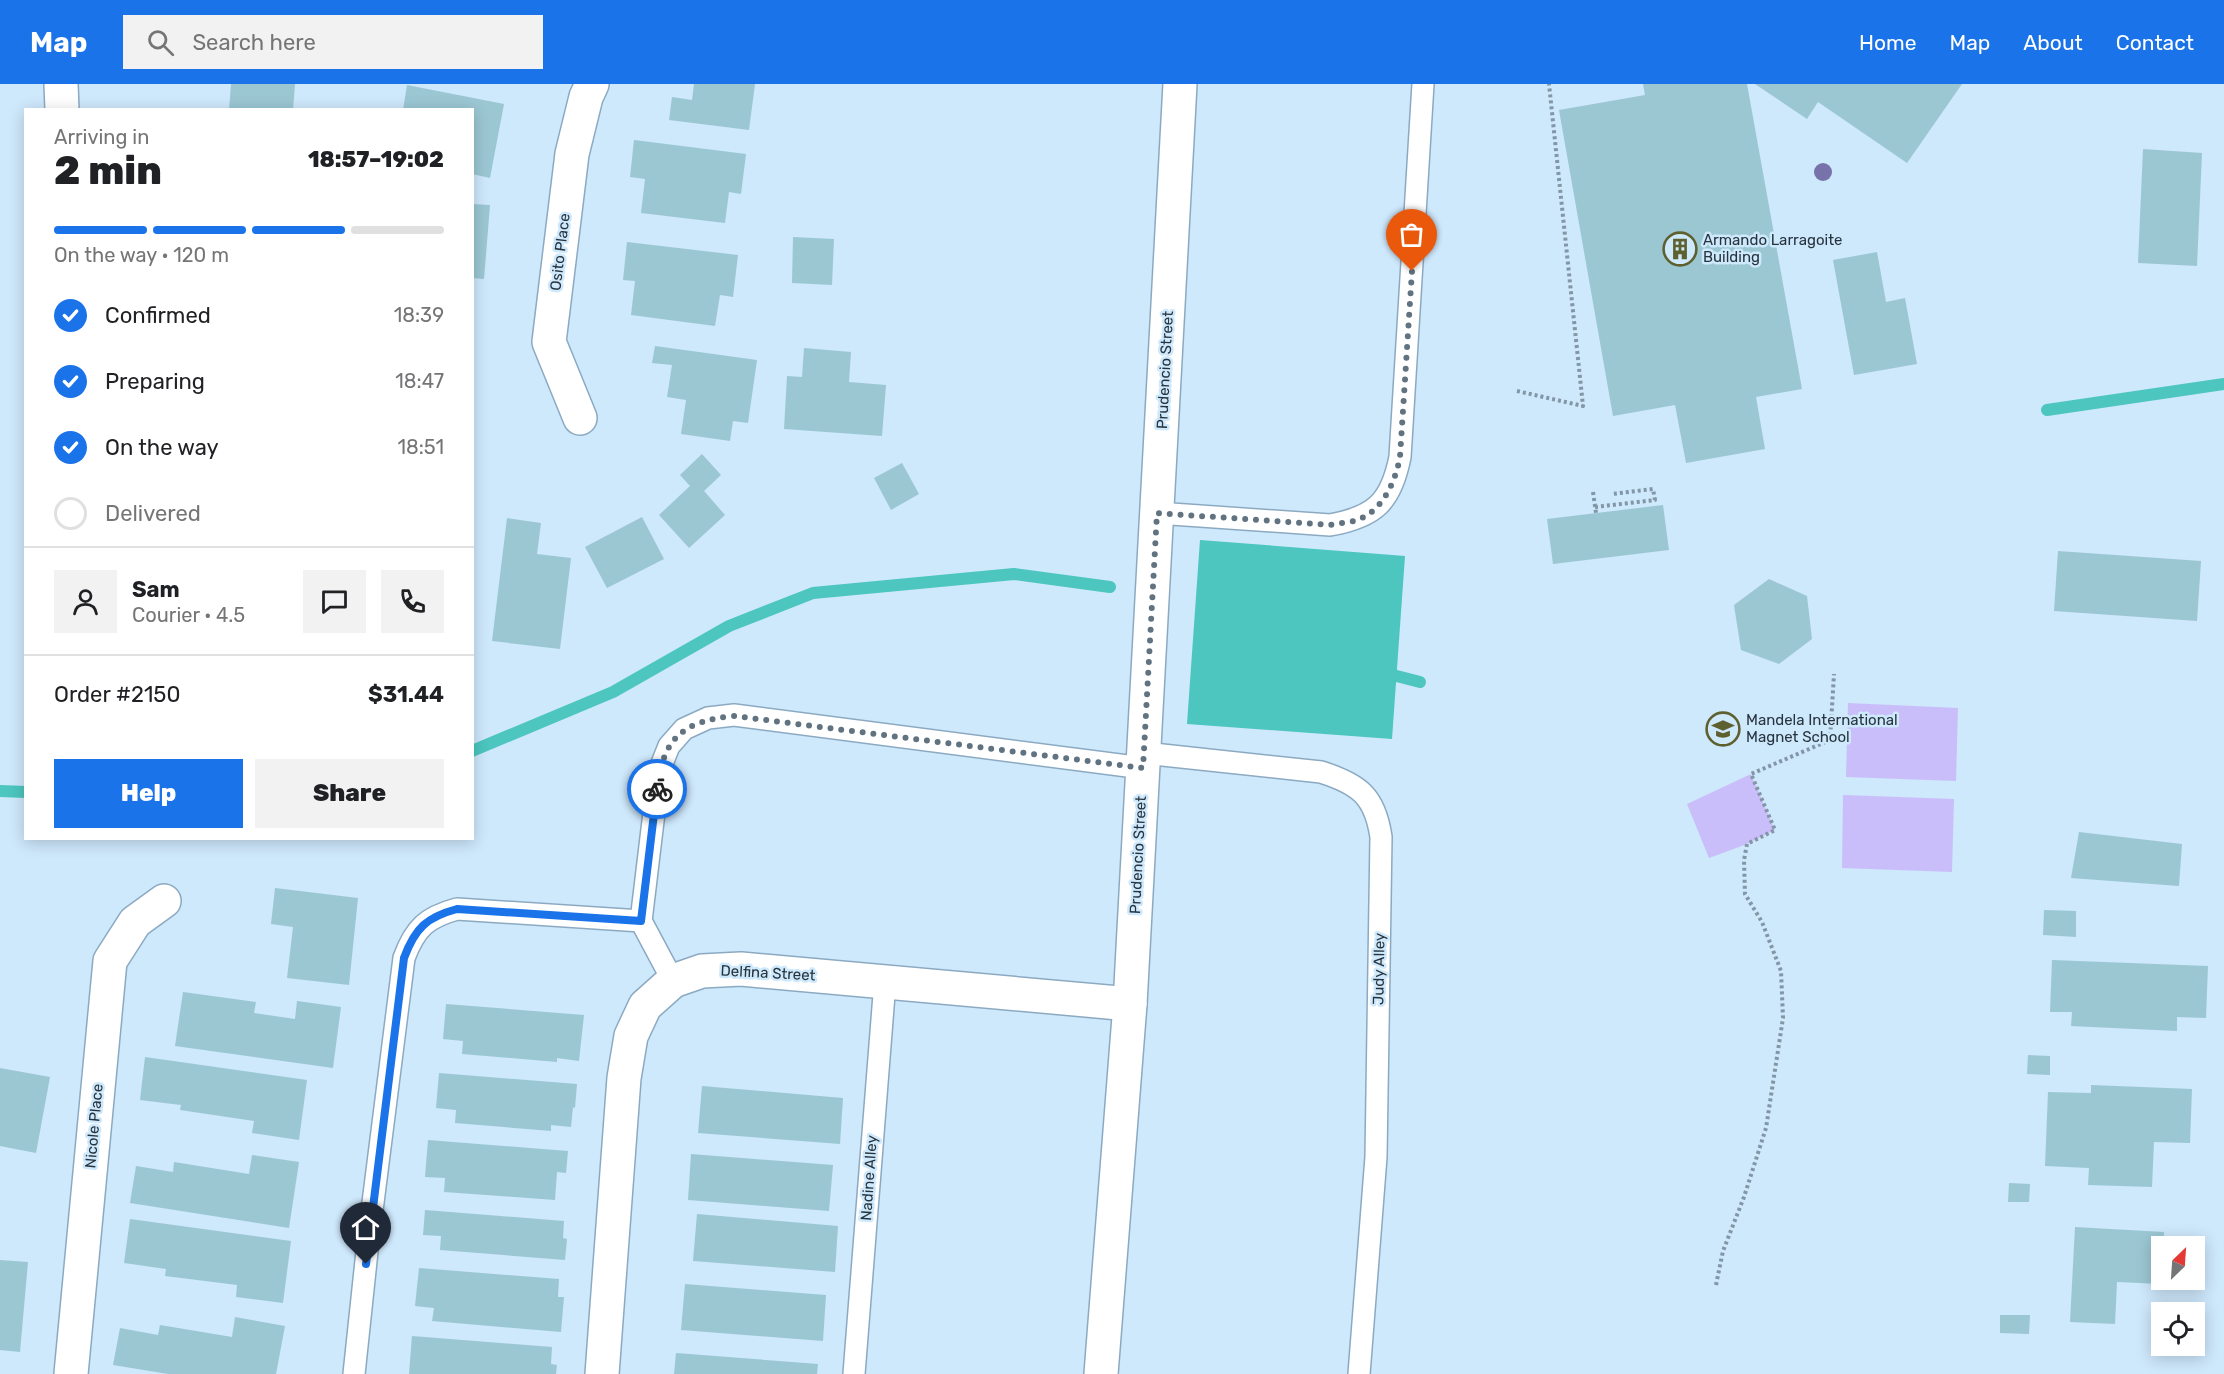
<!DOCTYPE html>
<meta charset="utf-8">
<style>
body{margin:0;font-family:Rubik,sans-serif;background:#f2f2f2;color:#202124;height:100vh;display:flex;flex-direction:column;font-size:22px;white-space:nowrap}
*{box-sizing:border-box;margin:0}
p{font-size:20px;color:#757577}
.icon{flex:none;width:33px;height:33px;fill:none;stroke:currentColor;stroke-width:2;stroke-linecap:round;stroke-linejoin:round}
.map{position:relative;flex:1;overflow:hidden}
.side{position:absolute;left:24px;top:24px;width:450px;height:732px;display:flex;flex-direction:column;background:#fff;border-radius:0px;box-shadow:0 3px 15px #0003}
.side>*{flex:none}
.needle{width:39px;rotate:25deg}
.fabs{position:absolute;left:2151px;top:1152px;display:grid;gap:12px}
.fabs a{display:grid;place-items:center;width:54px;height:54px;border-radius:0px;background:#fff;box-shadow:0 3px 15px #0003;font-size:30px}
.pin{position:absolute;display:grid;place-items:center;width:51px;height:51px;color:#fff;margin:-62px -26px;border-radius:50% 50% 50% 0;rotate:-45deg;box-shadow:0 0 6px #0007}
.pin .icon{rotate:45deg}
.courier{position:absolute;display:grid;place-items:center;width:60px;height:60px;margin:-30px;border:4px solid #1a73e8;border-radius:50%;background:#fff;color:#222;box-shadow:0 2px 8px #0007}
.summary em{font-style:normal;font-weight:800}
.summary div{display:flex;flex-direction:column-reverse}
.summary{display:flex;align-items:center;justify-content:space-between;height:102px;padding:0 30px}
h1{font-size:39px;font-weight:800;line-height:45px}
.bar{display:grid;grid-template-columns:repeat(4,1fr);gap:9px 6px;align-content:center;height:72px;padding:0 30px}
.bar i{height:8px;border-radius:4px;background:#e0e0e0}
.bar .selected{background:#1a73e8}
.bar p{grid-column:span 4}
.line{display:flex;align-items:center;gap:15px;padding:0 30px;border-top:2px solid #e0e0e0}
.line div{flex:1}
.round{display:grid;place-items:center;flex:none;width:63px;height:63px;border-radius:0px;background:#f2f2f2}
ol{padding:0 30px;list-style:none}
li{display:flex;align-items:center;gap:18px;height:66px}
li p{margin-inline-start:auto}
li .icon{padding:6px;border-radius:50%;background:#1a73e8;color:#fff;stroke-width:4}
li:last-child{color:#757577}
li i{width:33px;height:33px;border:3px solid #e0e0e0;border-radius:50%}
.button{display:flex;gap:12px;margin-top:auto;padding:12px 30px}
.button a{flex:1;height:69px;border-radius:0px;background:#1a73e8;color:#fff;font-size:24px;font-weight:800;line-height:69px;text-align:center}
.button a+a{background:#f2f2f2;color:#202124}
header{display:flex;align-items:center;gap:36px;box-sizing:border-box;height:84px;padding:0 30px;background:#1a73e8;color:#fff}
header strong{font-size:28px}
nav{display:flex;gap:33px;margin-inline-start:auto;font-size:21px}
.search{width:420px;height:54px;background:#f2f2f2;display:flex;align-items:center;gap:15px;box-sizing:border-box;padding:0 21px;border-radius:0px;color:#757577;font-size:22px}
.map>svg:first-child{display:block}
</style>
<header>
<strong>Map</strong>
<div class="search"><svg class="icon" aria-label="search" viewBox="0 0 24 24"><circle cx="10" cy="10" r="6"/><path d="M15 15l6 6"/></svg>Search here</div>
<nav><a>Home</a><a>Map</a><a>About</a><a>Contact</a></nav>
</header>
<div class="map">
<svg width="2224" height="1290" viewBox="0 0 2224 1290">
<rect width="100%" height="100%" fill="#cee8fc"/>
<g fill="#cabefa">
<polygon points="1848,619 1958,624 1956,697 1846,693"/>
<polygon points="1751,690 1775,746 1747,760 1709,774 1687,720"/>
<polygon points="1843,711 1954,715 1952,788 1842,784"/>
</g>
<polygon fill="#4cc6bf" points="1200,456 1405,472 1392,655 1187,640"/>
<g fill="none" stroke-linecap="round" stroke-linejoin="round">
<g stroke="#4cc6bf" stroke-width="12">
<polyline points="2047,326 2224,300"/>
<polyline points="1381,588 1420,598"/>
<polyline points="472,667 613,608 729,542 813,509 1014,490 1110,503"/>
<polyline points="0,707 26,708"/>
</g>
</g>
<g fill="#9bc7d3">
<polygon points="231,0 295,0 293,26 229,26"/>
<polygon points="694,0 755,0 749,46 669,36 672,13 692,16"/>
<polygon points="1643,0 1747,0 1802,305 1756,313 1765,365 1686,379 1675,321 1613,332 1559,26 1645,11"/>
<polygon points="1755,0 1962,0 1907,79 1818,18 1807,35"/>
<polygon points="407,1 504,20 490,94 472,90 472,26 403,26"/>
<polygon points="634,56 746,70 741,110 729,108 725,139 641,129 645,95 630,93"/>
<polygon points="2143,65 2202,69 2197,182 2138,179"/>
<polygon points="472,120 490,121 484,195 472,194"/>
<polygon points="793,153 834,155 832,201 792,199"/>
<polygon points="627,158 738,171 733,213 720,211 715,242 631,231 635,197 623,196"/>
<polygon points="1877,168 1886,218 1905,214 1917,280 1854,291 1833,176"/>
<polygon points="655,262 757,276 748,339 733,337 730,357 681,350 686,316 667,313 672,281 652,279"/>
<polygon points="804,264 851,268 849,298 886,301 882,352 784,345 787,292 802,293"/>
<polygon points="702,370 721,391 704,407 725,431 689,464 659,431 690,402 680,391"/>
<polygon points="902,379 919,410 891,426 874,394"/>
<polygon points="1663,421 1669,466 1553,480 1547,435"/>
<polygon points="642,433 664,475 607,504 585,463"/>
<polygon points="507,434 541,439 537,470 571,474 560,565 492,557"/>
<polygon points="2058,467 2201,477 2197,537 2054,527"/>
<polygon points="1769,495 1807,512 1812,555 1779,580 1741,566 1734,521"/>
<polygon points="2079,748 2182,760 2179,802 2071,794"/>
<polygon points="275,804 358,814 349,901 287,894 293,843 271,840"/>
<polygon points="2044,826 2076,827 2076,853 2043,851"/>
<polygon points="2052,876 2208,882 2206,934 2177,933 2177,947 2071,942 2072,928 2050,928"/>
<polygon points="183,908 256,918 254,929 295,935 297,917 341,923 333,984 175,962"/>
<polygon points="446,920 584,931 579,977 557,974 557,978 462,970 463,957 443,955"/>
<polygon points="2028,971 2050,972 2050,991 2027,990"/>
<polygon points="145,973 307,996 299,1056 252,1049 254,1037 180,1026 181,1021 140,1016"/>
<polygon points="0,984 50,993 36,1069 0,1062"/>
<polygon points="439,989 577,1000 575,1024 573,1023 571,1043 551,1041 551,1047 455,1039 456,1026 436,1024"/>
<polygon points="2091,1001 2192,1005 2190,1059 2154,1058 2152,1103 2088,1101 2089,1084 2045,1082 2048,1008 2091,1009"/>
<polygon points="702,1002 843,1014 840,1060 698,1049"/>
<polygon points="428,1056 568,1067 566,1089 557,1088 555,1116 444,1108 445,1094 425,1093"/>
<polygon points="691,1070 833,1081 829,1127 688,1116"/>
<polygon points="252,1071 299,1078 289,1144 130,1119 136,1082 173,1088 174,1078 249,1090"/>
<polygon points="2009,1099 2030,1100 2029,1118 2008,1118"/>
<polygon points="425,1126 564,1137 563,1154 567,1155 565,1176 440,1166 441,1152 423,1151"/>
<polygon points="697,1130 838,1142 835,1188 693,1177"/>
<polygon points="130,1135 291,1157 283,1219 236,1213 237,1201 165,1192 166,1185 124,1179"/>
<polygon points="2075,1143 2164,1148 2163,1162 2162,1162 2161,1200 2117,1198 2115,1240 2070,1238"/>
<polygon points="0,1176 28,1178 20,1268 0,1266"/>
<polygon points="419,1184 559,1195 558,1213 564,1213 561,1248 432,1237 434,1224 415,1222"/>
<polygon points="685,1200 826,1211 823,1257 681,1246"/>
<polygon points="2000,1231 2030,1231 2029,1250 2000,1249"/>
<polygon points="235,1233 285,1242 276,1290 168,1290 113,1281 120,1244 158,1251 160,1241 232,1253"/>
<polygon points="412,1252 552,1263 551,1280 557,1281 556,1290 409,1290"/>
<polygon points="676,1269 818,1280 817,1290 674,1290"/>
</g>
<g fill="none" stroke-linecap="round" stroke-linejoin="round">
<defs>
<g id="lane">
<path d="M1157,429L1330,441C1375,433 1391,418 1400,373L1423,0"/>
<path d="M1144,669L1321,688C1359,700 1375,712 1381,753L1376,1073L1359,1290"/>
<polyline points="673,897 641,837 659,687 669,662 684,645 708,634 734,631 1143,684"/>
<path d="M354,1290L368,1158L404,874C415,844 427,833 457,825L641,837"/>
<polyline points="854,1290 885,898"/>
</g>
<g id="street">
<polyline points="61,0 62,26"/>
<polyline points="580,334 549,258 572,70 586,13 592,0"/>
<polyline points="71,1290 110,877 135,838 164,817"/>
<polyline points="602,1290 624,994 631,952 645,922 673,897 702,887 741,885 1130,920"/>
<polyline points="1101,1290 1130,920 1180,0"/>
</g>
</defs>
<use href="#lane" stroke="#8baac2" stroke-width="24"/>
<use href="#street" stroke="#8baac2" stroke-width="36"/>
<g stroke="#8296a5" stroke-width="4" stroke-dasharray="3 3" stroke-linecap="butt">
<polyline points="1517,307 1583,322 1549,0"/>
<polyline points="1593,408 1596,429"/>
<polyline points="1595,423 1655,416 1653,405 1612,410"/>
<polyline points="1716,1201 1723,1167 1744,1113 1766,1044 1783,934 1781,887 1762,838 1745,810 1744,776 1747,760 1775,746 1751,690 1830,656 1834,590"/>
</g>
<use href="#lane" stroke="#fff" stroke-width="21"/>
<use href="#street" stroke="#fff" stroke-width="33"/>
</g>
<circle fill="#7872aa" cx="1823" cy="88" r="9"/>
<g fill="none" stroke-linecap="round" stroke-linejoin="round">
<path stroke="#617380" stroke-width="6" stroke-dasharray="0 10.8" d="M657,705C663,653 684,637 734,632L1143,684L1157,429L1330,441C1338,439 1347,439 1354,437C1382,429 1395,399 1400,373L1412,187"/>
<path stroke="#1a73e8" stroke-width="8" d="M366,1180L404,874C415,844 427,833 457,825L641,837L657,705"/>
</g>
<defs>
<symbol id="building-ring" viewBox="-11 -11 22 22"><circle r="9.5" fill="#cee8fc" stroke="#5e612f" stroke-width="1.5"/><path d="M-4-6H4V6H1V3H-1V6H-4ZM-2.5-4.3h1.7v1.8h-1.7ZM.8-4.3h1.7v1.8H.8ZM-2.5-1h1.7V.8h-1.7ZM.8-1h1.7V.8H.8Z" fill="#5e612f"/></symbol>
<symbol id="school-ring" viewBox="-11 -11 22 22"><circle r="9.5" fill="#cee8fc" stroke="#5e612f" stroke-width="1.5"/><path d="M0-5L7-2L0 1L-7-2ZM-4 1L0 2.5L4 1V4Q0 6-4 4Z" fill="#5e612f"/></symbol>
</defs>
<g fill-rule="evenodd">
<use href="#building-ring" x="1661" y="146" width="38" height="38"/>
<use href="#school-ring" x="1704" y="626" width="38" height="38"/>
</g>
<g text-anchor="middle" stroke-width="5" stroke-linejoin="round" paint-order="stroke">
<g font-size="15" fill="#27343e" stroke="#cee8fc" text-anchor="start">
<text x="1703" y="161">Armando Larragoite<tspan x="1703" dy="17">Building</tspan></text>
<text x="1746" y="641">Mandela International<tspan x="1746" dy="17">Magnet School</tspan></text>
</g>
<g font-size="15" fill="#27343e" stroke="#cee8fc">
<text transform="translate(560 168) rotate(-83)" y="5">Osito Place</text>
<text transform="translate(1165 286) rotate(-87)" y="5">Prudencio Street</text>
<text transform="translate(1138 771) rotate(-87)" y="5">Prudencio Street</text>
<text transform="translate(1379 885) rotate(-89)" y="5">Judy Alley</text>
<text transform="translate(768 889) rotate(3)" y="5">Delfina Street</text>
<text transform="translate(94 1042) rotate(-85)" y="5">Nicole Place</text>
<text transform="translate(869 1094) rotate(-86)" y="5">Nadine Alley</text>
</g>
</g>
</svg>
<div class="fabs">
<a><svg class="needle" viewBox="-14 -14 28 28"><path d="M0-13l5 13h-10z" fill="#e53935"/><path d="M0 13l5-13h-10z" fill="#757577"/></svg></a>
<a><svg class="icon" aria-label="locate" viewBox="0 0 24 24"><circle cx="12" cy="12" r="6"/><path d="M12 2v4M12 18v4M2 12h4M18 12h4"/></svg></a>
</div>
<div class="pin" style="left:1412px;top:187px;background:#ea580c"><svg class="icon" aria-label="bag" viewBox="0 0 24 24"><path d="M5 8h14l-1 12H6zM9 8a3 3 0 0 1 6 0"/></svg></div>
<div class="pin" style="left:366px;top:1180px;background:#1f2937"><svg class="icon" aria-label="home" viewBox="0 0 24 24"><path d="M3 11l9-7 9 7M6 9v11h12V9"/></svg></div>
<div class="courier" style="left:657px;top:705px"><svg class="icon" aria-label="bike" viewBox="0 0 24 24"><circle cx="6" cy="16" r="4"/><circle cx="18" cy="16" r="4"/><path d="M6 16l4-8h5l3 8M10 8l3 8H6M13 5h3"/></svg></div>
<section class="side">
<div class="summary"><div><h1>2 min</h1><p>Arriving in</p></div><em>18:57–19:02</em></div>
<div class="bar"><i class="selected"></i><i class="selected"></i><i class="selected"></i><i></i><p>On the way · 120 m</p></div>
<ol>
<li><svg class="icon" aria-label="check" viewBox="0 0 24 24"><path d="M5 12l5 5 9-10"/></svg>Confirmed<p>18:39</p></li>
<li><svg class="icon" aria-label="check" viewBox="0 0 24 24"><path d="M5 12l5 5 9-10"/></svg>Preparing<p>18:47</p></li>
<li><svg class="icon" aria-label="check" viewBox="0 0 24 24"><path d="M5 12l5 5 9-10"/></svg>On the way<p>18:51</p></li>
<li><i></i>Delivered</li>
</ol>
<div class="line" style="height:108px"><a class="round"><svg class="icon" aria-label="person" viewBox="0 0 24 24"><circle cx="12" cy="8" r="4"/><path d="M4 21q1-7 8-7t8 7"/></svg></a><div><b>Sam</b><p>Courier · 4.5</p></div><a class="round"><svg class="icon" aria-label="chat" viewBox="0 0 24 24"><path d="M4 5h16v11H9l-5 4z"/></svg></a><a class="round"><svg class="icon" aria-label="phone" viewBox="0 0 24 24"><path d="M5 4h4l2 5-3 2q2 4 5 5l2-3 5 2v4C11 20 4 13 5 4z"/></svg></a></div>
<div class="line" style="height:78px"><div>Order #2150</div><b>$31.44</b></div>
<div class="button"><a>Help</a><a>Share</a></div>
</section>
</div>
